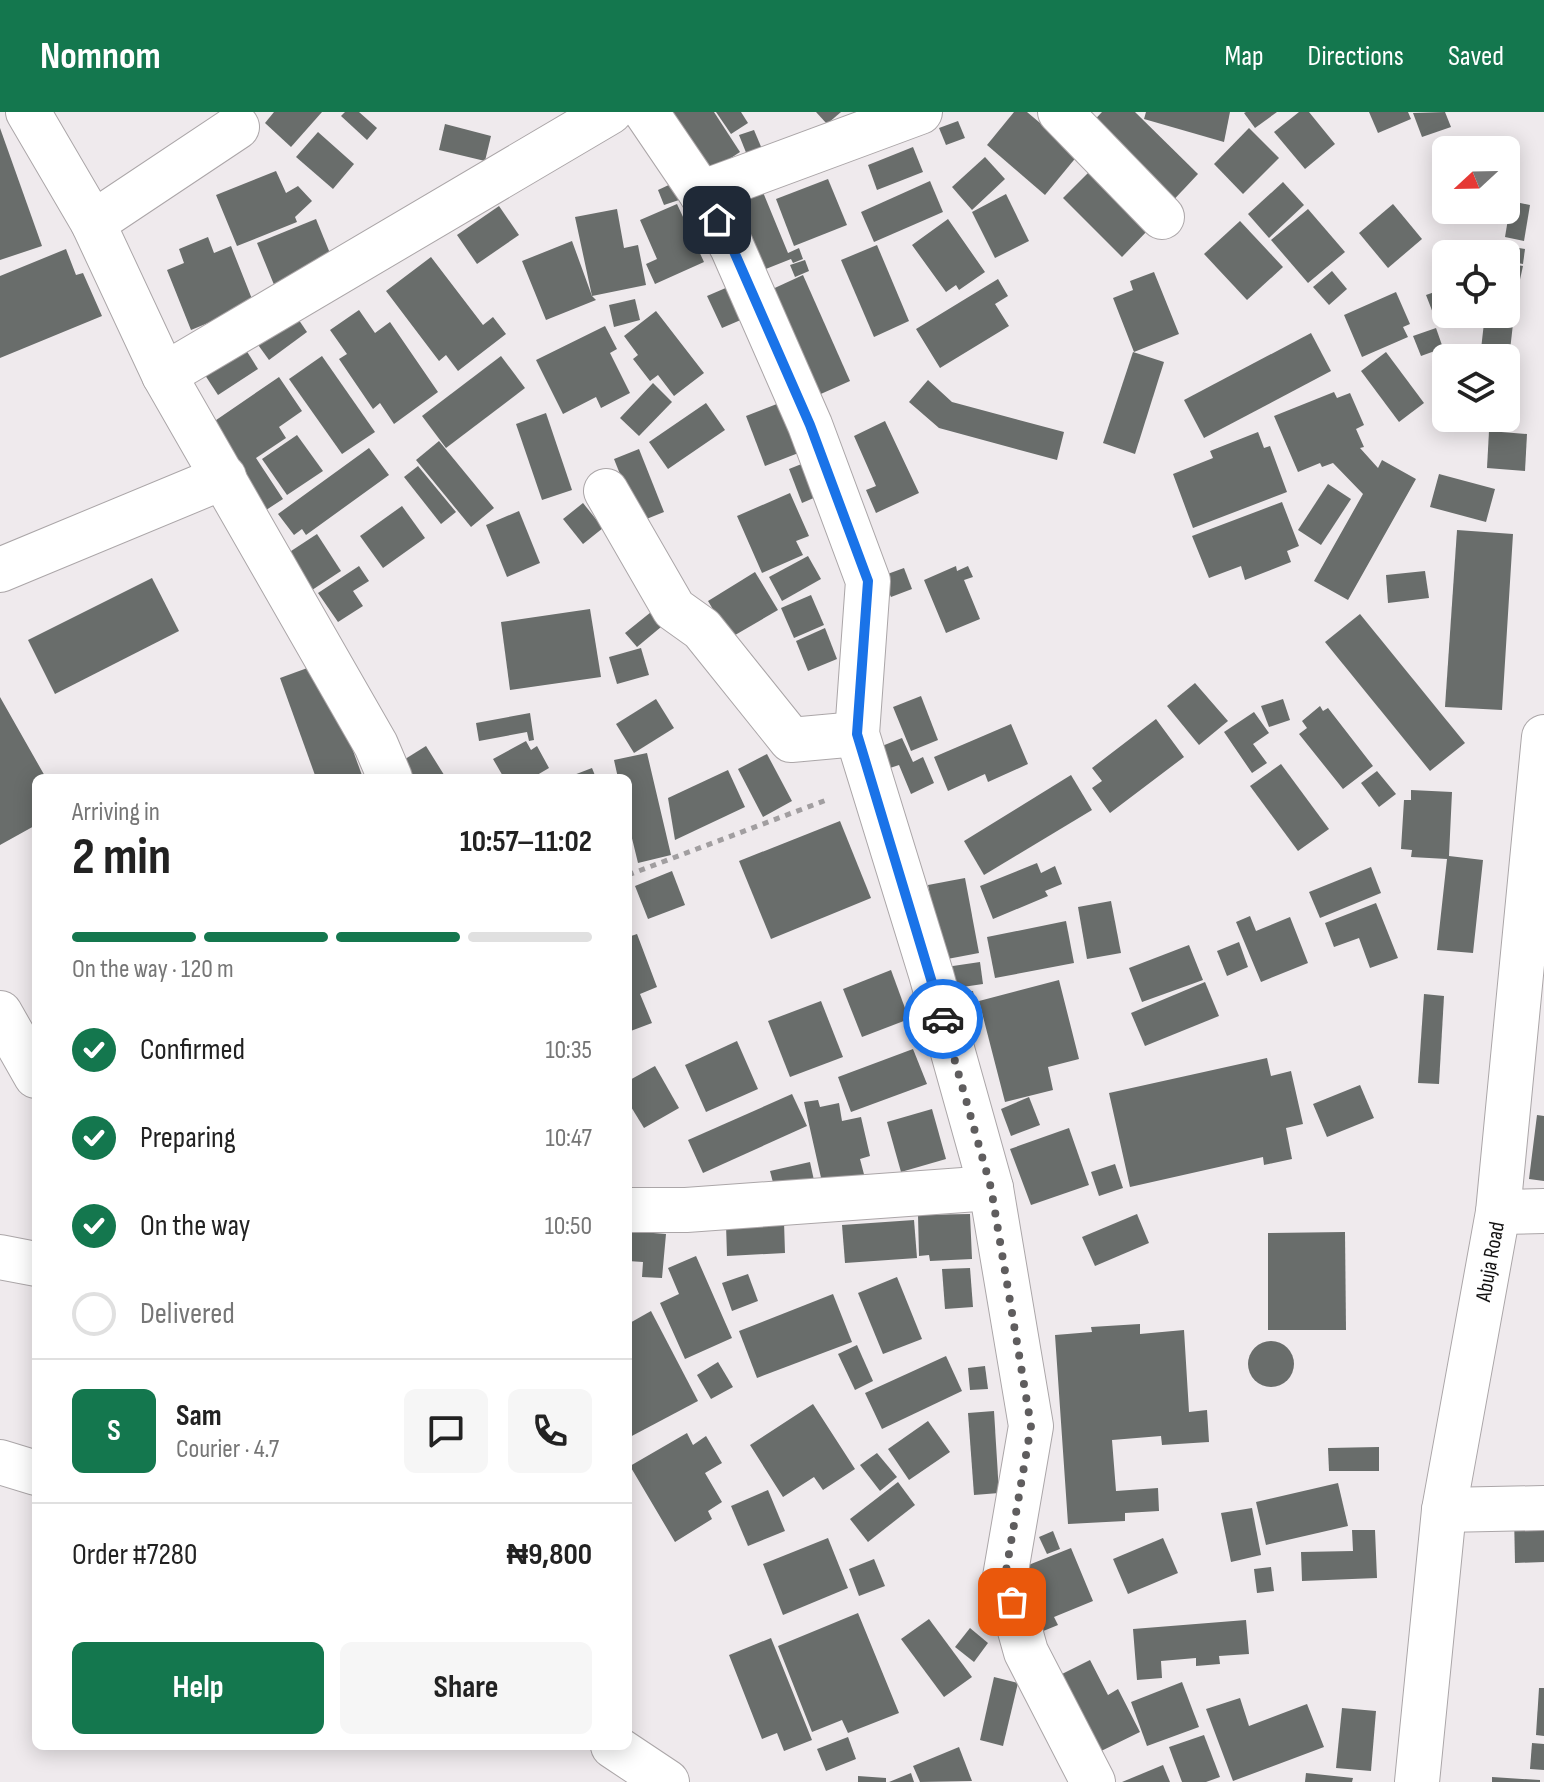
<!DOCTYPE html>
<meta charset="utf-8">
<style>
body{margin:0;font-family:"Sofia Sans Condensed",sans-serif;background:#f6f6f6;color:#222;height:100vh;display:flex;flex-direction:column;font-size:30px;white-space:nowrap}
*{box-sizing:border-box;margin:0}
p{font-size:26px;color:#767676}
.icon{flex:none;width:44px;height:44px;fill:none;stroke:currentColor;stroke-width:2;stroke-linecap:round;stroke-linejoin:round}
.map{position:relative;flex:1;overflow:hidden}
.drawer{position:absolute;left:32px;top:662px;width:600px;height:976px;display:flex;flex-direction:column;background:#fff;border-radius:12px;box-shadow:0 4px 20px #0003}
.drawer>*{flex:none}
.needle{width:52px;rotate:248deg}
.controls{position:absolute;left:1432px;top:24px;display:grid;gap:16px}
.controls a{display:grid;place-items:center;width:88px;height:88px;border-radius:12px;background:#fff;box-shadow:0 4px 20px #0003;font-size:40px}
.pin{position:absolute;display:grid;place-items:center;width:68px;height:68px;color:#fff;margin:-34px;border-radius:16px;box-shadow:0 4px 12px #0006}
.courier{position:absolute;display:grid;place-items:center;width:80px;height:80px;margin:-40px;border:6px solid #1a73e8;border-radius:50%;background:#fff;color:#222;box-shadow:0 2px 10px #0007}
.head em{font-style:normal;font-weight:700}
.head div{display:flex;flex-direction:column-reverse}
.head{display:flex;align-items:center;justify-content:space-between;height:136px;padding:0 40px}
h1{font-size:52px;font-weight:700;line-height:60px}
.bar{display:grid;grid-template-columns:repeat(4,1fr);gap:12px 8px;align-content:center;height:96px;padding:0 40px}
.bar i{height:10px;border-radius:6px;background:#e0e0e0}
.bar .selected{background:#14774e}
.bar p{grid-column:span 4}
.line{display:flex;align-items:center;gap:20px;padding:0 40px;border-top:2px solid #e0e0e0}
.line div{flex:1}
.round{display:grid;place-items:center;flex:none;width:84px;height:84px;border-radius:12px;background:#f6f6f6}
ol{padding:0 40px;list-style:none}
li{display:flex;align-items:center;gap:24px;height:88px}
li p{margin-inline-start:auto}
li .icon{padding:8px;border-radius:50%;background:#14774e;color:#fff;stroke-width:4}
li:last-child{color:#767676}
li i{width:44px;height:44px;border:4px solid #e0e0e0;border-radius:50%}
.primary-button{display:flex;gap:16px;margin-top:auto;padding:16px 40px}
.primary-button a{flex:1;height:92px;border-radius:12px;background:#14774e;color:#fff;font-size:32px;font-weight:700;line-height:92px;text-align:center}
.primary-button a+a{background:#f6f6f6;color:#222}
header{display:flex;align-items:center;gap:48px;box-sizing:border-box;height:112px;padding:0 40px;background:#14774e;color:#fff}
header strong{font-size:38px}
nav{display:flex;gap:44px;margin-inline-start:auto;font-size:28px}
.map>svg:first-child{display:block}
</style>
<header>
<strong>Nomnom</strong>
<nav><a>Map</a><a>Directions</a><a>Saved</a></nav>
</header>
<div class="map">
<svg width="1544" height="1670" viewBox="0 0 1544 1670">
<rect width="100%" height="100%" fill="#efeaed"/>
<g fill="#696d6b">
<polygon points="274,0 322,0 291,35 265,11"/>
<polygon points="345,0 359,0 377,16 367,28 341,4"/>
<polygon points="664,0 714,0 740,40 699,67"/>
<polygon points="716,0 741,0 748,11 731,22"/>
<polygon points="816,0 841,0 827,12"/>
<polygon points="1014,0 1027,0 1078,43 1045,83 987,33"/>
<polygon points="1102,0 1135,0 1198,62 1167,95 1087,16"/>
<polygon points="1146,0 1230,0 1224,30 1144,7"/>
<polygon points="1246,0 1277,0 1255,16 1244,1"/>
<polygon points="1299,0 1309,0 1335,32 1305,57 1274,20"/>
<polygon points="1369,0 1408,0 1411,7 1378,21"/>
<polygon points="1445,0 1451,15 1422,25 1413,1"/>
<polygon points="958,9 965,26 946,33 939,16"/>
<polygon points="445,12 491,24 485,49 439,38"/>
<polygon points="0,16 42,134 0,148"/>
<polygon points="1249,16 1279,46 1243,82 1214,52"/>
<polygon points="754,18 762,37 747,43 739,23"/>
<polygon points="318,20 354,52 333,77 296,45"/>
<polygon points="913,35 923,60 877,78 868,53"/>
<polygon points="985,45 1005,67 972,98 952,75"/>
<polygon points="1092,57 1150,116 1122,145 1063,86"/>
<polygon points="276,59 286,81 298,74 312,89 295,105 297,110 237,134 216,83"/>
<polygon points="828,67 847,113 794,134 776,87"/>
<polygon points="930,69 943,100 874,130 861,100"/>
<polygon points="1283,70 1304,93 1269,126 1248,102"/>
<polygon points="673,71 679,88 664,93 658,78"/>
<polygon points="760,73 788,141 799,136 803,147 793,151 791,147 758,160 728,86"/>
<polygon points="1006,82 1029,129 995,146 972,100"/>
<polygon points="1511,89 1530,93 1524,129 1505,125"/>
<polygon points="677,92 704,150 655,172 646,152 657,147 640,108"/>
<polygon points="1393,92 1422,127 1388,156 1359,121"/>
<polygon points="499,94 519,123 477,152 457,123"/>
<polygon points="617,97 624,136 638,133 646,173 592,184 575,105"/>
<polygon points="1308,97 1345,140 1308,171 1271,128"/>
<polygon points="316,107 336,156 277,180 257,131"/>
<polygon points="948,107 985,160 959,178 956,173 946,180 912,133"/>
<polygon points="1240,109 1283,155 1247,188 1204,142"/>
<polygon points="208,125 214,141 231,134 254,192 191,218 167,158 184,151 179,137"/>
<polygon points="572,129 592,184 596,188 546,208 522,149"/>
<polygon points="877,133 909,209 874,225 841,148"/>
<polygon points="1507,134 1525,137 1523,152 1506,149"/>
<polygon points="66,137 76,163 83,161 102,204 0,246 0,164"/>
<polygon points="431,145 483,213 493,205 506,222 458,259 446,243 439,249 386,179"/>
<polygon points="805,148 809,159 795,165 790,153"/>
<polygon points="1506,151 1523,154 1519,172 1506,169"/>
<polygon points="1332,159 1347,177 1329,193 1313,175"/>
<polygon points="1154,160 1179,222 1134,240 1113,186 1133,178 1130,169"/>
<polygon points="803,163 850,269 814,285 766,180"/>
<polygon points="998,167 1008,184 995,192 1009,214 940,256 916,217"/>
<polygon points="735,172 750,204 722,216 707,184"/>
<polygon points="1506,175 1518,177 1515,199 1506,197"/>
<polygon points="1446,176 1446,202 1470,202 1438,214 1426,183"/>
<polygon points="1396,180 1410,212 1403,215 1408,225 1362,245 1344,203"/>
<polygon points="635,187 640,208 614,215 609,193"/>
<polygon points="290,195 307,220 269,248 251,223"/>
<polygon points="359,198 375,221 390,210 438,280 394,312 380,291 373,297 339,247 347,242 330,218"/>
<polygon points="656,199 704,261 674,284 658,263 650,269 633,247 638,243 624,224"/>
<polygon points="1485,202 1514,203 1508,256 1506,246 1480,246"/>
<polygon points="605,214 617,237 610,241 630,281 601,296 596,285 563,302 536,248"/>
<polygon points="1436,216 1443,236 1421,244 1413,224"/>
<polygon points="1311,221 1331,259 1204,326 1184,288"/>
<polygon points="241,230 258,257 218,283 201,257"/>
<polygon points="1133,240 1164,250 1135,342 1103,331"/>
<polygon points="1386,240 1424,291 1399,310 1361,259"/>
<polygon points="322,244 375,320 342,342 289,267"/>
<polygon points="501,244 525,276 446,336 422,304"/>
<polygon points="279,265 302,299 279,315 286,326 256,346 283,387 260,402 203,317"/>
<polygon points="928,268 952,290 1064,320 1057,348 939,316 909,290"/>
<polygon points="653,271 672,290 639,324 620,306"/>
<polygon points="1334,280 1337,286 1350,281 1364,313 1356,317 1364,335 1360,336 1378,356 1382,348 1416,367 1348,488 1314,469 1363,382 1333,351 1322,355 1320,351 1298,360 1274,304"/>
<polygon points="782,290 801,340 765,354 746,304"/>
<polygon points="706,291 725,318 668,357 649,330"/>
<polygon points="546,301 572,378 542,388 516,312"/>
<polygon points="885,309 919,381 876,401 866,378 876,374 854,324"/>
<polygon points="1489,319 1527,322 1525,359 1487,356"/>
<polygon points="1258,320 1264,336 1270,334 1287,380 1193,416 1173,362 1213,346 1210,339"/>
<polygon points="297,323 323,359 287,383 262,347"/>
<polygon points="439,329 494,396 471,415 416,348"/>
<polygon points="369,336 389,363 306,423 302,417 294,423 278,402"/>
<polygon points="639,337 664,400 639,410 614,347"/>
<polygon points="804,351 816,385 802,391 789,357"/>
<polygon points="418,354 456,400 441,412 404,365"/>
<polygon points="1439,362 1495,377 1486,410 1430,395"/>
<polygon points="1328,372 1351,387 1321,433 1298,418"/>
<polygon points="790,381 809,424 796,429 803,443 762,461 737,404"/>
<polygon points="1282,390 1299,434 1287,439 1291,450 1245,468 1241,454 1209,466 1192,424"/>
<polygon points="583,391 603,416 583,432 563,407"/>
<polygon points="402,394 425,426 383,456 360,424"/>
<polygon points="519,399 540,451 507,465 486,413"/>
<polygon points="1457,418 1513,422 1502,598 1445,595"/>
<polygon points="317,422 341,459 309,480 285,443"/>
<polygon points="808,444 821,467 782,489 769,465"/>
<polygon points="359,454 369,469 353,479 363,494 338,510 318,481"/>
<polygon points="956,454 957,459 968,454 973,465 964,468 980,507 946,521 924,468"/>
<polygon points="904,456 912,477 891,485 882,464"/>
<polygon points="1425,459 1429,486 1388,491 1386,463"/>
<polygon points="755,460 778,498 730,526 708,489"/>
<polygon points="152,466 179,519 55,582 28,528"/>
<polygon points="811,483 824,513 794,526 781,496"/>
<polygon points="656,496 667,510 637,535 625,521"/>
<polygon points="590,497 601,565 510,578 501,510"/>
<polygon points="1360,502 1465,631 1430,659 1325,530"/>
<polygon points="825,516 837,547 808,559 796,529"/>
<polygon points="641,536 649,563 617,572 609,545"/>
<polygon points="321,551 363,666 316,666 280,566"/>
<polygon points="1195,571 1228,609 1199,633 1167,594"/>
<polygon points="921,584 938,628 911,639 893,595"/>
<polygon points="0,585 46,666 36,666 36,713 0,733"/>
<polygon points="656,587 674,616 634,641 616,612"/>
<polygon points="1283,587 1290,608 1269,615 1261,594"/>
<polygon points="1320,594 1323,599 1328,596 1373,654 1343,677 1299,622 1307,616 1302,609"/>
<polygon points="1254,600 1269,621 1253,632 1267,651 1252,661 1224,620"/>
<polygon points="530,601 534,628 529,629 527,620 479,629 476,611"/>
<polygon points="1156,607 1184,645 1110,701 1092,676 1102,669 1092,656"/>
<polygon points="1011,612 1028,652 988,670 985,662 948,679 934,645"/>
<polygon points="902,626 913,650 923,645 934,671 911,682 899,653 890,656 882,634"/>
<polygon points="526,629 531,638 537,634 549,656 532,666 504,666 493,647"/>
<polygon points="426,634 446,666 413,666 402,649"/>
<polygon points="647,641 671,743 638,751 628,710 628,666 618,666 614,648"/>
<polygon points="767,642 792,689 763,705 738,657"/>
<polygon points="1281,652 1329,717 1298,739 1250,674"/>
<polygon points="592,656 596,666 566,666"/>
<polygon points="728,658 745,695 675,728 668,686"/>
<polygon points="1377,659 1396,682 1379,695 1361,671"/>
<polygon points="1071,663 1092,698 984,763 964,729"/>
<polygon points="1411,678 1452,680 1449,744 1483,748 1473,841 1437,838 1447,747 1411,745 1412,738 1401,737 1404,688 1411,688"/>
<polygon points="840,709 871,786 771,827 739,749"/>
<polygon points="1037,751 1041,761 1055,754 1062,772 1045,779 1048,784 993,807 980,774"/>
<polygon points="1371,755 1381,781 1320,806 1309,780"/>
<polygon points="672,759 685,793 648,807 635,774"/>
<polygon points="965,766 979,841 942,848 928,773"/>
<polygon points="1111,789 1121,841 1087,847 1078,795"/>
<polygon points="1376,791 1398,846 1370,856 1359,826 1334,835 1325,811"/>
<polygon points="1250,804 1256,819 1290,805 1308,851 1261,870 1236,810"/>
<polygon points="1066,809 1074,851 995,866 987,825"/>
<polygon points="637,822 657,875 640,882 652,911 628,920 628,825"/>
<polygon points="1239,830 1248,855 1227,864 1217,839"/>
<polygon points="1189,833 1203,868 1142,890 1129,856"/>
<polygon points="980,850 983,872 949,877 946,855"/>
<polygon points="891,858 909,907 862,925 843,877"/>
<polygon points="1059,868 1079,947 1048,955 1053,978 1005,990 979,889"/>
<polygon points="1205,870 1219,904 1145,934 1131,901"/>
<polygon points="973,879 978,905 962,908 958,881"/>
<polygon points="1424,882 1444,884 1439,972 1418,971"/>
<polygon points="821,889 843,945 790,965 768,909"/>
<polygon points="737,929 758,977 706,1000 685,953"/>
<polygon points="913,937 927,972 851,1000 838,965"/>
<polygon points="1267,946 1271,964 1291,959 1303,1012 1286,1016 1292,1047 1264,1053 1263,1045 1130,1075 1109,981"/>
<polygon points="655,954 679,996 644,1016 628,990 628,969"/>
<polygon points="1360,973 1374,1006 1327,1025 1313,992"/>
<polygon points="792,982 807,1014 703,1061 688,1028"/>
<polygon points="1029,985 1040,1013 1011,1024 1001,997"/>
<polygon points="818,988 820,995 839,991 842,1009 861,1005 870,1044 860,1047 866,1070 824,1079 804,990"/>
<polygon points="932,997 946,1047 901,1060 887,1010"/>
<polygon points="1537,1003 1544,1004 1544,1069 1529,1067"/>
<polygon points="1069,1016 1089,1073 1031,1093 1010,1037"/>
<polygon points="810,1050 815,1073 776,1082 770,1059"/>
<polygon points="1115,1052 1123,1076 1099,1084 1091,1060"/>
<polygon points="970,1102 972,1147 930,1149 929,1143 919,1144 918,1103"/>
<polygon points="1137,1102 1149,1131 1095,1154 1082,1125"/>
<polygon points="914,1108 917,1146 845,1151 842,1113"/>
<polygon points="784,1110 785,1141 727,1144 726,1113"/>
<polygon points="628,1119 666,1122 662,1166 642,1165 643,1150 628,1149"/>
<polygon points="1345,1120 1346,1218 1268,1218 1268,1121"/>
<polygon points="696,1144 732,1226 685,1247 660,1191 679,1182 668,1156"/>
<polygon points="970,1156 973,1195 945,1197 942,1157"/>
<polygon points="748,1162 758,1189 732,1199 722,1171"/>
<polygon points="897,1165 922,1227 883,1242 858,1181"/>
<polygon points="833,1182 852,1230 757,1266 739,1219"/>
<polygon points="651,1199 698,1289 628,1326 628,1212"/>
<polygon points="1140,1212 1140,1222 1184,1218 1189,1300 1207,1298 1209,1330 1162,1333 1161,1324 1112,1328 1116,1379 1158,1376 1159,1399 1125,1401 1125,1409 1068,1412 1055,1223 1092,1220 1091,1215"/>
<circle cx="1271" cy="1252" r="23"/>
<polygon points="857,1233 873,1269 855,1278 838,1242"/>
<polygon points="946,1244 962,1279 882,1317 865,1281"/>
<polygon points="718,1250 733,1275 711,1287 697,1263"/>
<polygon points="985,1254 988,1277 970,1278 968,1256"/>
<polygon points="813,1292 855,1357 823,1378 814,1365 783,1385 750,1333"/>
<polygon points="994,1299 999,1381 974,1383 968,1301"/>
<polygon points="928,1309 950,1340 909,1368 888,1337"/>
<polygon points="687,1321 693,1333 706,1324 722,1351 705,1361 722,1390 708,1399 712,1407 675,1430 630,1354"/>
<polygon points="1379,1335 1379,1359 1329,1359 1328,1336"/>
<polygon points="877,1341 897,1365 880,1379 860,1353"/>
<polygon points="898,1370 915,1393 868,1430 850,1407"/>
<polygon points="1338,1371 1348,1414 1266,1433 1256,1390"/>
<polygon points="768,1378 785,1419 748,1434 731,1394"/>
<polygon points="1252,1396 1261,1443 1231,1450 1221,1401"/>
<polygon points="1544,1402 1544,1450 1515,1451 1514,1403"/>
<polygon points="1352,1418 1375,1418 1377,1466 1302,1469 1301,1440 1353,1439"/>
<polygon points="1053,1419 1060,1437 1047,1442 1039,1425"/>
<polygon points="828,1426 848,1476 783,1503 763,1452"/>
<polygon points="1163,1426 1178,1461 1128,1482 1113,1447"/>
<polygon points="1071,1436 1093,1489 1054,1505 1058,1513 1036,1522 1021,1485 1036,1479 1026,1454"/>
<polygon points="874,1447 885,1474 859,1484 849,1457"/>
<polygon points="1271,1455 1274,1479 1257,1481 1254,1457"/>
<polygon points="858,1501 899,1601 848,1621 842,1608 812,1620 778,1534"/>
<polygon points="929,1507 972,1565 944,1585 901,1527"/>
<polygon points="1246,1508 1249,1542 1219,1544 1220,1552 1196,1554 1196,1546 1161,1549 1162,1566 1137,1568 1133,1517"/>
<polygon points="970,1516 988,1531 974,1550 955,1535"/>
<polygon points="771,1526 812,1628 784,1639 777,1621 762,1627 729,1543"/>
<polygon points="1090,1548 1108,1583 1118,1577 1140,1620 1093,1643 1054,1566"/>
<polygon points="994,1565 1018,1571 1003,1634 980,1628"/>
<polygon points="1182,1570 1199,1615 1147,1634 1131,1590"/>
<polygon points="1539,1576 1544,1576 1544,1624 1536,1623"/>
<polygon points="1240,1586 1249,1614 1307,1592 1324,1635 1233,1669 1206,1597"/>
<polygon points="1342,1596 1376,1599 1371,1659 1336,1656"/>
<polygon points="1204,1623 1220,1665 1206,1670 1182,1670 1169,1635"/>
<polygon points="848,1625 856,1647 826,1659 817,1637"/>
<polygon points="1532,1631 1544,1632 1544,1658 1530,1657"/>
<polygon points="959,1635 972,1669 920,1670 913,1654"/>
<polygon points="1163,1653 1170,1670 1122,1670"/>
<polygon points="911,1661 914,1670 889,1670"/>
<polygon points="1306,1661 1353,1666 1352,1670 1305,1670"/>
<polygon points="858,1664 886,1666 886,1670 858,1670"/>
<polygon points="1492,1665 1540,1668 1540,1670 1492,1670"/>
</g>
<g fill="none" stroke-linecap="round" stroke-linejoin="round">
<defs>
<g id="street">
<polyline points="28,0 93,111 164,263 376,633 390,666"/>
<polyline points="646,0 701,81 732,135 810,313 868,469 857,622 931,862 991,1076 1031,1314 1005,1465 1026,1540 1093,1670"/>
<polyline points="1060,0 1162,105"/>
<polyline points="701,81 920,0"/>
<polyline points="93,111 237,15"/>
<polyline points="164,263 610,0"/>
<polyline points="606,379 674,497 702,517 791,628 857,622"/>
<polyline points="0,458 224,365"/>
<polyline points="0,901 36,964"/>
<polyline points="628,1098 686,1098 991,1076"/>
<polyline points="1498,1100 1544,1099"/>
<polyline points="0,1145 36,1152"/>
<polyline points="0,1350 36,1361"/>
<polyline points="1444,1398 1544,1396"/>
<polyline points="613,1634 667,1670"/>
</g>
<g id="primary">
<path id="s1" d="M1417,1670L1444,1398L1498,1100L1544,625"/>
</g>
</defs>
<use href="#street" stroke="#aba6a8" stroke-width="46"/>
<use href="#primary" stroke="#aba6a8" stroke-width="46"/>
<polyline stroke="#a19ea0" stroke-width="5" stroke-dasharray="6 6" stroke-linecap="butt" points="628,763 829,687"/>
<use href="#street" stroke="#fff" stroke-width="44"/>
<use href="#primary" stroke="#fff" stroke-width="44"/>
</g>
<g fill="none" stroke-linecap="round" stroke-linejoin="round">
<polyline stroke="#5f5d5e" stroke-width="8" stroke-dasharray="0 14.4" points="943,907 991,1076 1031,1314 1005,1465 1012,1490"/>
<polyline stroke="#1a73e8" stroke-width="10" points="717,108 732,135 810,313 868,469 857,622 943,907"/>
</g>
<g text-anchor="middle" stroke-width="6" stroke-linejoin="round" paint-order="stroke">
<g font-size="22" fill="#121111" stroke="#fcf8fa">
<text dy="8" stroke="none"><textPath href="#s1" startOffset="526">Abuja Road</textPath></text>
</g>
</g>
</svg>
<div class="controls">
<a><svg class="needle" viewBox="-14 -14 28 28"><path d="M0-13l5 13h-10z" fill="#e53935"/><path d="M0 13l5-13h-10z" fill="#767676"/></svg></a>
<a><svg class="icon" aria-label="locate" viewBox="0 0 24 24"><circle cx="12" cy="12" r="6"/><path d="M12 2v4M12 18v4M2 12h4M18 12h4"/></svg></a>
<a><svg class="icon" aria-label="layers" viewBox="0 0 24 24"><path d="M12 4l9 5-9 5-9-5zM3 14l9 5 9-5"/></svg></a>
</div>
<div class="pin" style="left:1012px;top:1490px;background:#ea580c"><svg class="icon" aria-label="bag" viewBox="0 0 24 24"><path d="M5 8h14l-1 12H6zM9 8a3 3 0 0 1 6 0"/></svg></div>
<div class="pin" style="left:717px;top:108px;background:#1f2937"><svg class="icon" aria-label="home" viewBox="0 0 24 24"><path d="M3 11l9-7 9 7M6 9v11h12V9"/></svg></div>
<div class="courier" style="left:943px;top:907px"><svg class="icon" aria-label="car" viewBox="0 0 24 24"><path d="M5 17H2v-5l4-1 3-4h7l3 4 3 1v5h-3M9 17h6M6 11h13"/><circle cx="7" cy="17" r="2"/><circle cx="17" cy="17" r="2"/></svg></div>
<section class="drawer">
<div class="head"><div><h1>2 min</h1><p>Arriving in</p></div><em>10:57–11:02</em></div>
<div class="bar"><i class="selected"></i><i class="selected"></i><i class="selected"></i><i></i><p>On the way · 120 m</p></div>
<ol>
<li><svg class="icon" aria-label="check" viewBox="0 0 24 24"><path d="M5 12l5 5 9-10"/></svg>Confirmed<p>10:35</p></li>
<li><svg class="icon" aria-label="check" viewBox="0 0 24 24"><path d="M5 12l5 5 9-10"/></svg>Preparing<p>10:47</p></li>
<li><svg class="icon" aria-label="check" viewBox="0 0 24 24"><path d="M5 12l5 5 9-10"/></svg>On the way<p>10:50</p></li>
<li><i></i>Delivered</li>
</ol>
<div class="line" style="height:144px"><b class="round" style="background:#14774e;color:#fff">S</b><div><b>Sam</b><p>Courier · 4.7</p></div><a class="round"><svg class="icon" aria-label="chat" viewBox="0 0 24 24"><path d="M4 5h16v11H9l-5 4z"/></svg></a><a class="round"><svg class="icon" aria-label="phone" viewBox="0 0 24 24"><path d="M5 4h4l2 5-3 2q2 4 5 5l2-3 5 2v4C11 20 4 13 5 4z"/></svg></a></div>
<div class="line" style="height:104px"><div>Order #7280</div><b>₦9,800</b></div>
<div class="primary-button"><a>Help</a><a>Share</a></div>
</section>
</div>
